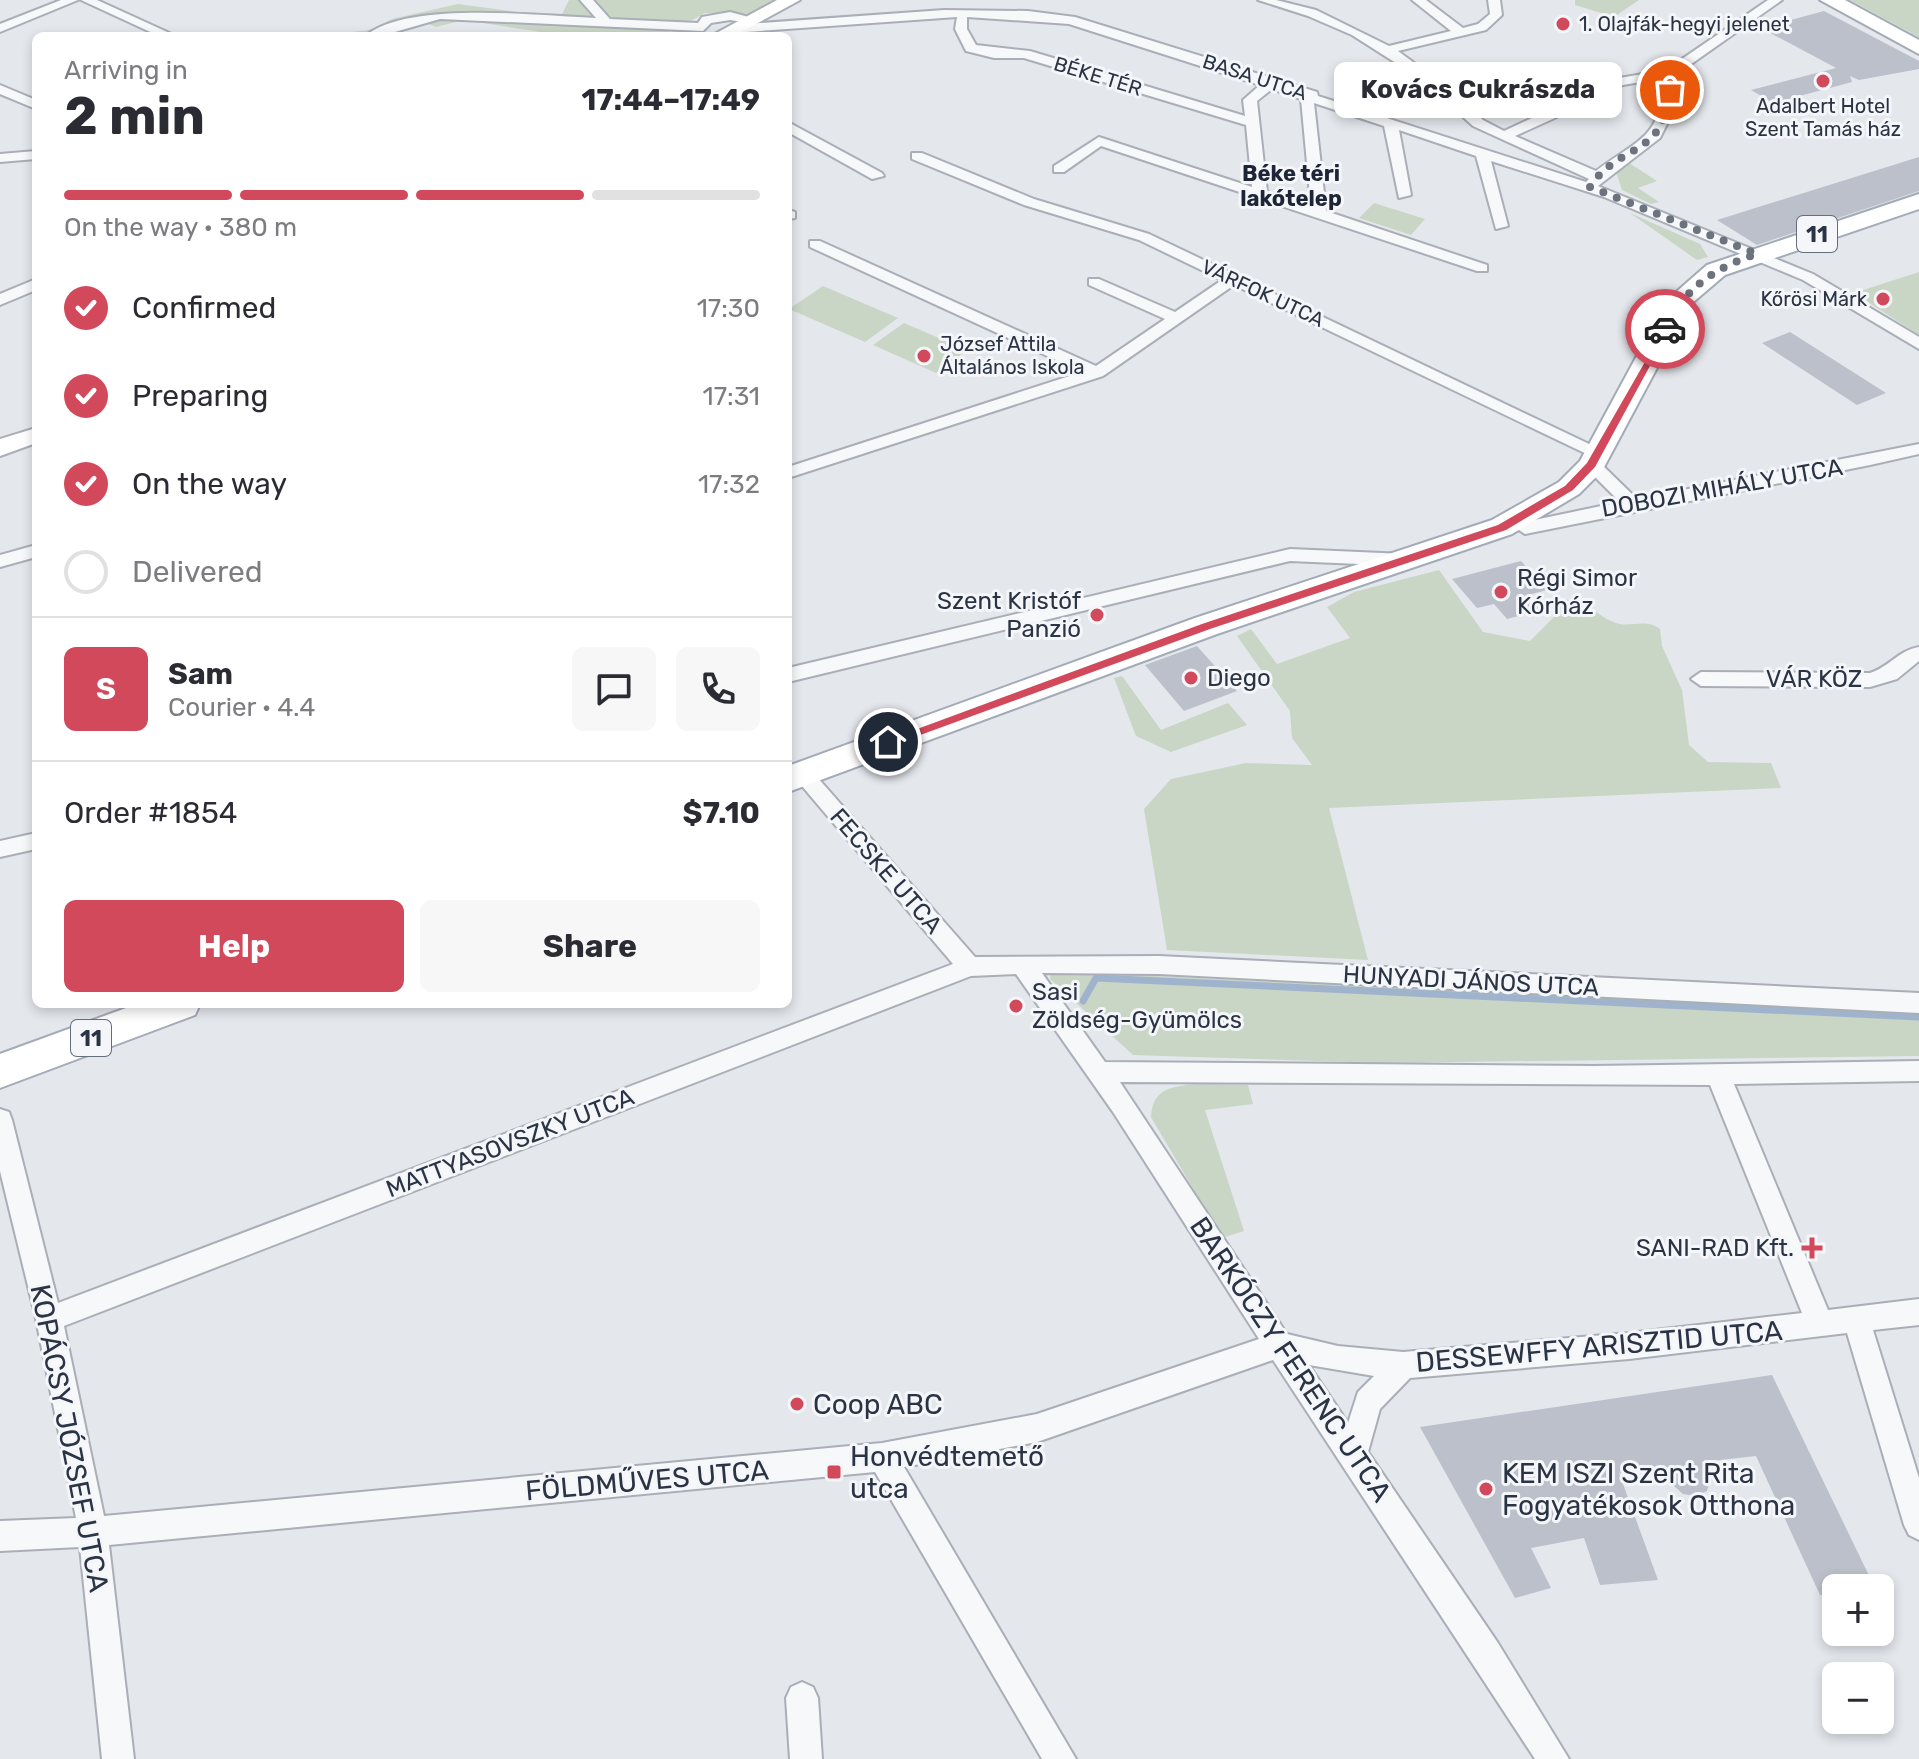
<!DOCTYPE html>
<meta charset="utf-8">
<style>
body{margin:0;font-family:Rubik,sans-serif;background:#f7f7f7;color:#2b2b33;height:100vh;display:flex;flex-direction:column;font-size:30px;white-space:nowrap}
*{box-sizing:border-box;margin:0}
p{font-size:26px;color:#7c7c81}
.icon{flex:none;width:44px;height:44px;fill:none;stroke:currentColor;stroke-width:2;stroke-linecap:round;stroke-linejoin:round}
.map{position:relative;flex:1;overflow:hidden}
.sheet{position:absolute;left:32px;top:32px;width:760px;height:976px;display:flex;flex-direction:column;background:#fff;border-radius:12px;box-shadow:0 4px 12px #0003}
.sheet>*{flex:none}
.buttons{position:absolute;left:1822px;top:1574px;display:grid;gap:16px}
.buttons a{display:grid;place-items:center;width:72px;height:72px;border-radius:12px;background:#fff;box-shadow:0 4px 12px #0003;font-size:40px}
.pin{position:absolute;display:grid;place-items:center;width:68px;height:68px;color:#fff;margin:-34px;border:4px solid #fff;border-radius:50%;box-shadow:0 2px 8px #0007}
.courier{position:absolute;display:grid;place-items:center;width:80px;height:80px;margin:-40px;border:6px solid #d1495b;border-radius:50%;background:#fff;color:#222;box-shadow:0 2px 10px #0007}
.bubble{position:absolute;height:56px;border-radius:12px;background:#fff;box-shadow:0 4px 12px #0003;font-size:26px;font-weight:700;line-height:56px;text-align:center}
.overview em{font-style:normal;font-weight:700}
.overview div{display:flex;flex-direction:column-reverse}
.overview{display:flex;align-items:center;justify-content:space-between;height:136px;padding:0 32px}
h1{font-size:52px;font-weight:700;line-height:60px}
.bar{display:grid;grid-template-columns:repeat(4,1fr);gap:12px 8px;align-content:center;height:96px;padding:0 32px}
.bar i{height:10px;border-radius:6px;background:#e1e1e2}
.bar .on{background:#d1495b}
.bar p{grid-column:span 4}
.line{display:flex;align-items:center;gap:20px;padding:0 32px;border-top:2px solid #e1e1e2}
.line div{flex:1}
.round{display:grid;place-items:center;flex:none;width:84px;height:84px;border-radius:12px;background:#f7f7f7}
ol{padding:0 32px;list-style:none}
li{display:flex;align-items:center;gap:24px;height:88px}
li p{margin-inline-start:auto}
li .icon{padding:8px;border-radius:50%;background:#d1495b;color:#fff;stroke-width:4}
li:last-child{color:#7c7c81}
li i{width:44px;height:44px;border:4px solid #e1e1e2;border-radius:50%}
.action{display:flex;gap:16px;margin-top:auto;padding:16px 32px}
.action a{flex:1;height:92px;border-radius:12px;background:#d1495b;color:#fff;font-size:32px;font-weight:700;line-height:92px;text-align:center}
.action a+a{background:#f7f7f7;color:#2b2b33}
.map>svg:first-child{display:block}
</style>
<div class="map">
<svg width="1919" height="1759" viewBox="0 0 1919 1759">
<rect width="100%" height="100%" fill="#e4e7ec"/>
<g fill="#c9d6c5">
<polygon points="569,0 781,0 748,14 705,13 685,24 664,26 671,34 687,36 553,34 464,20 436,27 416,19 375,36 318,36 370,30 392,19 458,4 525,13 562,14"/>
<polygon points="1575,0 1639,0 1614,17 1575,5"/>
<polygon points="1850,0 1919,0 1919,37 1913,34"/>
<polygon points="1629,163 1657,181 1638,188 1659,202 1651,204 1622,190 1616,172"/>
<polygon points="1374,203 1425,219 1411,235 1359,218"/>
<polygon points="1630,213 1700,244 1708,257 1697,260"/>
<polygon points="1919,272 1919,335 1854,293"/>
<polygon points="823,286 898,318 865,342 789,309"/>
<polygon points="904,323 967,350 936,373 873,345"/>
<path d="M1439,570L1483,632L1530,641L1555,616L1562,599C1594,602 1592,614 1616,623C1631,628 1645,618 1660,629L1662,646L1682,690L1689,745L1708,762L1771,763L1781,788L1329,808L1368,960L1167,950L1144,809L1171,779L1246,763L1312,765L1292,738L1290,711L1237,636L1251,629L1277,664L1350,638L1327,607L1354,592Z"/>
<polygon points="1122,676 1161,730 1228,703 1247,725 1171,752 1136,736 1114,678"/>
<polygon points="1051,971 1919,1012 1919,1056 1382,1063 1133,1055 1050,979"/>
<path d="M1196,1084L1248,1085L1253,1104L1205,1110L1244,1231L1222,1238L1151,1117C1153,1088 1171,1087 1196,1084Z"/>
</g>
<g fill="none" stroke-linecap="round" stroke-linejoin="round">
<polyline stroke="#9fb4cc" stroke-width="7" points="1083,1001 1096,978 1919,1017"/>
</g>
<g fill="#bbc0ca">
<polygon points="1824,11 1919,61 1919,69 1859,80 1850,76 1852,82 1773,103 1751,90 1836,68 1761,28"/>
<polygon points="1919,157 1919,191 1757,245 1717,220"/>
<polygon points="1790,332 1886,393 1857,405 1762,343"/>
<polygon points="1521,561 1547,590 1528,595 1541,610 1507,619 1494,604 1477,608 1452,579"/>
<polygon points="1197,646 1237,691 1184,711 1145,665"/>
<polygon points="1772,1375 1875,1588 1836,1588 1836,1592 1820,1595 1756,1456 1702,1462 1710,1480 1707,1491 1696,1496 1683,1494 1674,1486 1664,1467 1619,1473 1658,1580 1600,1585 1584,1538 1531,1548 1551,1588 1515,1598 1420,1427"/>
</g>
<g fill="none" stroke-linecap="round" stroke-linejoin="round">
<defs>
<g id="street">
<polygon points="61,0 78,0 0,32 0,24"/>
<polygon points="81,0 97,0 176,36 159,36"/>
<path d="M580,0H593L610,19L698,23L702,17L730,12L760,20L754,24L730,20L711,23L703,31L440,19L381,36H365C409,0 539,16 596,18Z"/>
<path d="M1258,0H1276L1316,10L1389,46L1451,31L1412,0H1426L1463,28L1478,24L1490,14L1488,0H1500L1502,15L1486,30L1398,51L1451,90L1608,80L1666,70L1768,0H1782L1677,74L1671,116L1660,138L1598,186L1813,274L1919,337V349L1803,280L1604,197L1491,161L1508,226L1496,229L1476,156L1399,130L1411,195L1399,198L1384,126L1314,103L1326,211L1487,265V271H1477L1101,146L1064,172H1054V166L1099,137L1252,187L1246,125L1024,58H994L966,51L955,29L957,17L732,33L726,29L732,25L944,10L1028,11L1075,17L1317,92L1318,96L1586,182L1589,179L1473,126L1421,79L1352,35L1308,16ZM967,17L1069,24L1260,85L1243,100L1245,116L1030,51L976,45L967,29ZM1663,78C1662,139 1638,139 1596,171L1515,136L1601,97L1612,87ZM1272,89L1301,99L1311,206L1267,192L1257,101ZM1594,89L1504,131L1483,120L1458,97Z"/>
<polygon points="0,85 36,100 36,109 0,94"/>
<polygon points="788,122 882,173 884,176 872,179 788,132"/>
<polygon points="36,151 36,159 0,162 0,154"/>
<polygon points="912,153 922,153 1034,199 1149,234 1608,453 1605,457 1593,457 1234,285 1103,376 788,478 788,467 1082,372 810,247 810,241 820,241 1096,366 1165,319 1089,285 1089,279 1099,279 1175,312 1222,280 1139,240 1024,205 912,159"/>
<polygon points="788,210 795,212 795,218 788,219"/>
<polygon points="36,279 36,290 0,305 0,294"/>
<polygon points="1919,444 1919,454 1870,465 1525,534 1516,528 1525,522 1620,502 1583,465 1592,460 1598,461 1637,499"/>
<polygon points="36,545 36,557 0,567 0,555"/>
<polygon points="1290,549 1405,554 1414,560 1405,566 1290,561 788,682 788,668"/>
<path d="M1919,647V661L1897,679L1870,687L1701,686L1691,679L1701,672L1870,673C1889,667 1899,650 1919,647Z"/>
<path d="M803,766L810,769L975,957L1159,956L1919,993V1013L1159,974L1042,973L1105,1062L1593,1066L1919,1061V1081L1734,1084L1828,1310L1919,1299V1325L1873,1330L1919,1478V1540L1909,1535L1904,1525L1847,1333L1629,1359L1410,1378L1380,1409L1368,1452L1498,1643L1569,1759H1535L1273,1360L1037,1442L904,1467L1076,1759H1042L875,1472L109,1545L134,1759H102L80,1547L0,1551V1521L76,1518L36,1319L0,1171V1109L9,1112L12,1120L58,1303L953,964L796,779L793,774ZM1016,974L1113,1112L1259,1339L1037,1414L882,1443L104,1516L64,1326L971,976ZM1120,1082L1710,1085L1802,1313L1629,1333L1403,1352L1338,1346L1287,1334ZM1309,1365L1374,1376L1358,1392L1348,1423Z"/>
<polygon points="36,833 36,849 0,857 0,841"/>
<polygon points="802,1682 813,1687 818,1698 822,1759 790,1759 786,1698 791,1687"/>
</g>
<g id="secondary">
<polygon points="777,0 800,0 734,36 711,36"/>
<polygon points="36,428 36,443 0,456 0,439"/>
</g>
<g id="primary">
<polygon points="1820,0 1845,0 1919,40 1919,54"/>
<polygon points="1919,194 1919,209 1725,275 1691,304 1602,471 1579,494 1512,534 1217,634 788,792 788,766 1195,618 1492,520 1559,482 1580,461 1667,300 1707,265"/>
<polygon points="137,1004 200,1004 195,1015 0,1088 0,1054"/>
</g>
</defs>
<use href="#street" stroke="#a9aeb7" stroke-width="4"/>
<use href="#secondary" stroke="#a9aeb7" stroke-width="4"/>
<use href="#primary" stroke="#a3abb8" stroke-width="4"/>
<use href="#street" fill="#f7f8fa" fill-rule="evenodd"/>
<use href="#secondary" fill="#fff" fill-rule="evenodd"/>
<use href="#primary" fill="#fff" fill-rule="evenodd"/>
</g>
<polygon fill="#d1495b" points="1665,327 1670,329 1595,467 1573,490 1506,530 1210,629 893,745 882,742 1202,624 1498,525 1565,486 1587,463"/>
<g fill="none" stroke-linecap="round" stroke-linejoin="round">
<path stroke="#6c737f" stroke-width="8" stroke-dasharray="0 14.4" d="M1665,329C1685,288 1714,268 1757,254L1590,187C1618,143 1664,159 1670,90"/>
</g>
<g fill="#d1495b" stroke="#f4f6f9" stroke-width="3">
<circle cx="1563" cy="24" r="8"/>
<circle cx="1823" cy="81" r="8"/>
<circle cx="1883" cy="299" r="8"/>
<circle cx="924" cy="356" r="8"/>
<circle cx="1501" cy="592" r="8"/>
<circle cx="1097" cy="615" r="8"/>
<circle cx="1191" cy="678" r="8"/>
<circle cx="1016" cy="1006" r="8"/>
<path d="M1808 1236h8v8h8v8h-8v8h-8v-8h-8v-8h8z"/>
<circle cx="797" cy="1404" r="8"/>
<rect x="826" y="1464" width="16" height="16" rx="4"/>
<circle cx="1486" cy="1489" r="8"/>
</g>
<g text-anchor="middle" stroke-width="6" stroke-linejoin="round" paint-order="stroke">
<g font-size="20" fill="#2b3445" stroke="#f4f6f9" text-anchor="start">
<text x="1579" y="31">1. Olajfák-hegyi jelenet</text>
<text x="1823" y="113" text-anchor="middle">Adalbert Hotel<tspan x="1823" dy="23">Szent Tamás ház</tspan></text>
<text x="1867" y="306" text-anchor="end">Kőrösi Márk</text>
<text x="940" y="351">József Attila<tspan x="940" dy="23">Általános Iskola</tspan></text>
</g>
<g font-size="20" fill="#2b3445" stroke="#f4f6f9">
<text transform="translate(1098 76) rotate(17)" y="7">BÉKE TÉR</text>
<text transform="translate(1255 77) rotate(18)" y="7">BASA UTCA</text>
<text transform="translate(1263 293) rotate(25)" y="7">VÁRFOK UTCA</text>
</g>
<g font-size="22" font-weight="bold" fill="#1d2536" stroke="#f4f6f9">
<text x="1291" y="181">Béke téri<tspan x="1291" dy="25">lakótelep</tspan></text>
</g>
<g fill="#f4f6f9" stroke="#676e7b" stroke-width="2">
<rect x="1797" y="216" width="40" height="36" rx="6"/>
<rect x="71" y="1020" width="40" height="36" rx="6"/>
</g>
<g font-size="22" font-weight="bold" fill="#2b3445">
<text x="1817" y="242">11</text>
<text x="91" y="1046">11</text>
</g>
<g font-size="24" fill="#2b3445" stroke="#f4f6f9">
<text transform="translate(1722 488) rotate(-10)" y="8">DOBOZI MIHÁLY UTCA</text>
<text x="1814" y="687">VÁR KÖZ</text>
<text transform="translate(886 871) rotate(49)" y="8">FECSKE UTCA</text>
<text transform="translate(1471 981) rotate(3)" y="8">HUNYADI JÁNOS UTCA</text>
<text transform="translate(510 1143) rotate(-21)" y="8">MATTYASOVSZKY UTCA</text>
</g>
<g font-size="24" fill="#2b3445" stroke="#f4f6f9" text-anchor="start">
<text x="1517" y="586">Régi Simor<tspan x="1517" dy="28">Kórház</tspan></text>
<text x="1081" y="609" text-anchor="end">Szent Kristóf<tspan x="1081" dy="28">Panzió</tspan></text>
<text x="1207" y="686">Diego</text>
<text x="1032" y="1000">Sasi<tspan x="1032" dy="28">Zöldség-Gyümölcs</tspan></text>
<text x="1794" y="1256" text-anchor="end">SANI-RAD Kft.</text>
</g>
<g font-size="28" fill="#2b3445" stroke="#f4f6f9">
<text transform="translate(1599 1346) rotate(-5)" y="10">DESSEWFFY ARISZTID UTCA</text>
<text transform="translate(1291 1359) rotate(56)" y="10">BARKÓCZY FERENC UTCA</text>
<text transform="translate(70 1438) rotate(79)" y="10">KOPÁCSY JÓZSEF UTCA</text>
<text transform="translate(647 1480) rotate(-5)" y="10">FÖLDMŰVES UTCA</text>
</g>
<g font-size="28" fill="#2b3445" stroke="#f4f6f9" text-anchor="start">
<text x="813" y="1414">Coop ABC</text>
<text x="850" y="1466">Honvédtemető<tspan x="850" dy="32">utca</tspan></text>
<text x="1502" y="1483">KEM ISZI Szent Rita<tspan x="1502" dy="32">Fogyatékosok Otthona</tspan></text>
</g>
</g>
</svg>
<div class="buttons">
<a>+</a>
<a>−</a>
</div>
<div class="pin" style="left:1670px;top:90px;background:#ea580c"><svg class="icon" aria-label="bag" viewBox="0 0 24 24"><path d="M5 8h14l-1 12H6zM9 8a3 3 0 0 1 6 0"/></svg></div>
<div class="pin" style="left:888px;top:742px;background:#1f2937"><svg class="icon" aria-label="home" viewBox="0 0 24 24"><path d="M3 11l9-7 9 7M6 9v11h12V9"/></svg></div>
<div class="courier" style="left:1665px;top:329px"><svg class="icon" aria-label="car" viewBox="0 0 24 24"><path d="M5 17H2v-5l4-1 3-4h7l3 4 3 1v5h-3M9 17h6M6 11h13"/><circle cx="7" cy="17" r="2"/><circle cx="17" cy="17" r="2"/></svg></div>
<div class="bubble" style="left:1334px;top:62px;width:288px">Kovács Cukrászda</div>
<section class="sheet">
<div class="overview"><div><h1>2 min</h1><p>Arriving in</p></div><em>17:44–17:49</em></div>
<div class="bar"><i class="on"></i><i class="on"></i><i class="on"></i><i></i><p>On the way · 380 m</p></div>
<ol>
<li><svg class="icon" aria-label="check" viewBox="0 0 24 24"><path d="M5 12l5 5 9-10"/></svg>Confirmed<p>17:30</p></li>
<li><svg class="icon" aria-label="check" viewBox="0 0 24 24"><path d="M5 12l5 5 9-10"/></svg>Preparing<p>17:31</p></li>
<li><svg class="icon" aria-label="check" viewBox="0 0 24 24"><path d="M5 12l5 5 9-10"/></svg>On the way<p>17:32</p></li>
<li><i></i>Delivered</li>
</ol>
<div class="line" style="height:144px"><b class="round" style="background:#d1495b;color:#fff">S</b><div><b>Sam</b><p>Courier · 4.4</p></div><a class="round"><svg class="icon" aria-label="chat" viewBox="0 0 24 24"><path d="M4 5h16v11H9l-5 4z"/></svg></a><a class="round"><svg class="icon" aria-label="phone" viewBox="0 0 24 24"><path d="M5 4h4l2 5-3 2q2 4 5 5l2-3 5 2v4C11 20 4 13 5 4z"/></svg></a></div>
<div class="line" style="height:104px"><div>Order #1854</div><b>$7.10</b></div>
<div class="action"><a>Help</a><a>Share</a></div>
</section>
</div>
